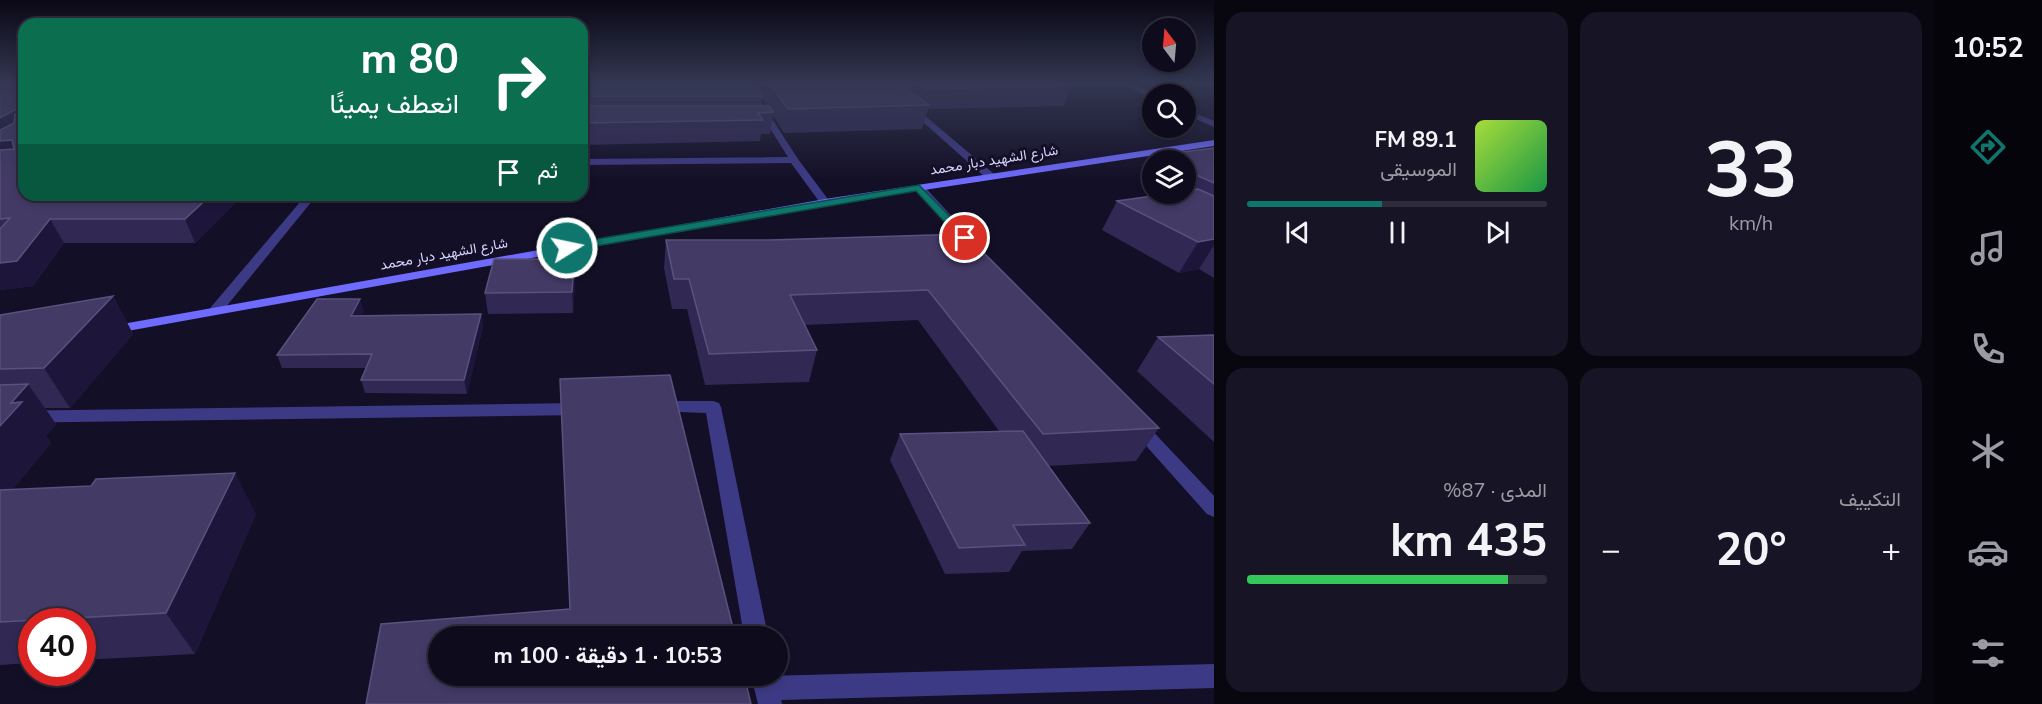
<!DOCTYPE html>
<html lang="ar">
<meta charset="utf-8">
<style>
body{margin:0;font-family:"Nunito Sans",Vazirmatn,sans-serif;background:#171425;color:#f1f3f6;direction:rtl;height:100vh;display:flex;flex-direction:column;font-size:22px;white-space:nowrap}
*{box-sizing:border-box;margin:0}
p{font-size:20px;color:#9b9ba3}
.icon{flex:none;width:33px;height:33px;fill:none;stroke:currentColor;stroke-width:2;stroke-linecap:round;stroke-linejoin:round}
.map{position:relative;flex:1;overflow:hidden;direction:ltr}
.sheet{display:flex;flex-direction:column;gap:12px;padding:12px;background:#08060f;width:720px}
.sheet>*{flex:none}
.hud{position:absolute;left:18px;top:18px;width:570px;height:183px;border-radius:18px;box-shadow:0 3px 9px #0003,0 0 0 2px #2e2b3b;direction:rtl;background:#0b6e4f;color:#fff;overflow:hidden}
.needle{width:39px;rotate:344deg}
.controls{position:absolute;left:1142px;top:18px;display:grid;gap:12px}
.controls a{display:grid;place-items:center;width:54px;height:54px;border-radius:50%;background:#0e0b1c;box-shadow:0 3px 9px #0003,0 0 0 2px #2e2b3b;font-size:30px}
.speed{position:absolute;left:18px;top:608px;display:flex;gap:12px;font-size:30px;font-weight:700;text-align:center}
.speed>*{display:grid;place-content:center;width:78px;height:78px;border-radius:50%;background:#0e0b1c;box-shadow:0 3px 9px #0003,0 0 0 2px #2e2b3b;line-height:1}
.speed .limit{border:9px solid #d22;background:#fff;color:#111}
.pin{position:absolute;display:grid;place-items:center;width:51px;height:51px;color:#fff;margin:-26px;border:3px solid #fff;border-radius:50%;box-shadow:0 2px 6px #0007}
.me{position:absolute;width:66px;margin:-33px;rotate:80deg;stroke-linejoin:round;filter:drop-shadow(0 0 4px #0008)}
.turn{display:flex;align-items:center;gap:21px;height:126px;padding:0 30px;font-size:27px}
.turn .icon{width:78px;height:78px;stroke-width:2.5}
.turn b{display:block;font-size:42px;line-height:51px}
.then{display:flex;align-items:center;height:57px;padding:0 30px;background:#0003;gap:12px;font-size:22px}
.big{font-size:45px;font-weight:700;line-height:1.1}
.sheet .widget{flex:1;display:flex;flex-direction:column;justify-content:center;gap:9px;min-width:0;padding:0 21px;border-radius:18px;background:#171425}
.sheet .dial{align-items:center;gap:0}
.dial b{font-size:78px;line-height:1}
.song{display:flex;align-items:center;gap:18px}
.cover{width:72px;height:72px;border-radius:9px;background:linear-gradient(135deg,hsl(80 70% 55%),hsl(140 70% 35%))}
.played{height:6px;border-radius:3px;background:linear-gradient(90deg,#0f766e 45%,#2e2b3b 45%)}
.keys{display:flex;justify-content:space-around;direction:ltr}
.heat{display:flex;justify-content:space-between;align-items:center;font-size:33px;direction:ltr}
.charge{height:9px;border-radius:4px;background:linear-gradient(90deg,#34c759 87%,#2e2b3b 0)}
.sheet .tiles{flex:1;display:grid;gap:12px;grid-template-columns:repeat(2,1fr)}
.trip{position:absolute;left:428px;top:626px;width:360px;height:60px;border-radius:30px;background:#0e0b1c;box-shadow:0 3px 9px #0003,0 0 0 2px #2e2b3b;font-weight:700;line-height:60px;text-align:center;direction:rtl}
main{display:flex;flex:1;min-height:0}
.dock{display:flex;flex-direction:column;width:108px;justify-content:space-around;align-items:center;background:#06040b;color:#9b9ba3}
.dock .icon{width:42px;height:42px}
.dock .selected{color:#0f766e}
.dock b{font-size:27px;color:#f1f3f6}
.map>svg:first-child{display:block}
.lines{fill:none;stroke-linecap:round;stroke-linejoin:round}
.street{fill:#3d3a85;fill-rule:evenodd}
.secondary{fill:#6f6bff;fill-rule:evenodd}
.wall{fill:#312854;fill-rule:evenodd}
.shaded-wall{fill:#1d163a}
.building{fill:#433a66;stroke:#5a527e;stroke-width:1.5}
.route{fill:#0f766e;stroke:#0a4d48;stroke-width:1.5}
.labels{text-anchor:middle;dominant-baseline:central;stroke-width:6;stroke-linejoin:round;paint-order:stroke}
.far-street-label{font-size:14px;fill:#d9d4ff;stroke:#130f26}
</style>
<main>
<nav class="dock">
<b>10:52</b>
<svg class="icon selected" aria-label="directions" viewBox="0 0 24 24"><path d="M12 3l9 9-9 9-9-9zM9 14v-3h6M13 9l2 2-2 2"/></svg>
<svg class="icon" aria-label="music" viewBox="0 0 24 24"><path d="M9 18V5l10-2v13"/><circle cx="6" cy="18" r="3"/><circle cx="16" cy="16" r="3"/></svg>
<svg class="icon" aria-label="phone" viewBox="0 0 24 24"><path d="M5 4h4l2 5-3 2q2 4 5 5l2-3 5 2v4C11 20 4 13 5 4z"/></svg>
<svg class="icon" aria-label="climate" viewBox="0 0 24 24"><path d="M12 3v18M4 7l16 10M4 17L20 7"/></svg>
<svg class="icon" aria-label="car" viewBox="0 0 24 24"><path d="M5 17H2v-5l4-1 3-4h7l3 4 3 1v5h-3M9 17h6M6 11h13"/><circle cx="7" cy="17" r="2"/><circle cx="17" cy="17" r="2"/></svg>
<svg class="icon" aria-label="filters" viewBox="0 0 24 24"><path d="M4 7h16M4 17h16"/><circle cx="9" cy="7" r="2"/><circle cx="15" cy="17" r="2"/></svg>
</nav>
<section class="sheet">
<div class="tiles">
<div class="widget dial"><b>33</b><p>km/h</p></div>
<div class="widget">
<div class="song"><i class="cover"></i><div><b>89.1 FM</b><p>الموسيقى</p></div></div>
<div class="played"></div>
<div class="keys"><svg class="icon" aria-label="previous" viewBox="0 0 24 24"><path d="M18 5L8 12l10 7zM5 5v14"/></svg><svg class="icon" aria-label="pause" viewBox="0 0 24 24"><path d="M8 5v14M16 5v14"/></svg><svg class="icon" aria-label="next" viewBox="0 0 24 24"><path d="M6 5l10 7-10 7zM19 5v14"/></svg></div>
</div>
<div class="widget"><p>التكييف</p>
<div class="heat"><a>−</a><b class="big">20°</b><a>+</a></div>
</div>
<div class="widget"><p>المدى · 87%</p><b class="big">435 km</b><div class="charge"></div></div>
</div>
</section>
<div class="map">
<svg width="1214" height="704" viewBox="0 0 1214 704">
<rect width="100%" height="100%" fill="#130f26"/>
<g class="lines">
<g class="street">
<polygon points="741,82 748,82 798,159 830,202 829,204 821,204 791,163 582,165 582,159 788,157"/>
<polygon points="878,82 885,82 994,174 994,178 986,178"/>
<polygon points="1119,82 1128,82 1156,94 1149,97"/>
<polygon points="1185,109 1214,121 1214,127 1185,114"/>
<polygon points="915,185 923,185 979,246 979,252 971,252 915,189"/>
<polygon points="306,195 317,195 221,313 211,313 209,310 211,307"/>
<polygon points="660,401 713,401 719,403 721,407 768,636 744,636 706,413 654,411 652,407 654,403"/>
<polygon points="582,403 588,405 590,409 588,413 582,415 0,423 0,411"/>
<polygon points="1138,420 1144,422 1214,496 1214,517 1207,514 1132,430 1129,426 1132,422"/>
<polygon points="1214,664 1214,688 781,700 782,704 758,704 754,688 757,679 766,676"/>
</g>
<polygon class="secondary" points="1214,140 1214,146 825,205 111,334 104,330 111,326 825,199"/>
</g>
<g class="wall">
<polygon points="0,82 24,195 243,195 195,243 64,243 33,286 0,290"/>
<path d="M582 82H1062L1071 86 1063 106 928 109 922 129 784 133 773 115 770 134H761L760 141 582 145ZM754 84H759L758 90ZM762 99 767 106H761Z"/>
<polygon points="1214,148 1214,278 1199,269 1179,273 1102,230 1117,201 1185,194 1185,160 1152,160 1152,181 1141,175 1151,156"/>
<polygon points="965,234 1159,428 1136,461 1048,466 1090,523 1072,549 1022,551 1009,572 945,574 890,460 900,434 999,431 918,320 805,325 817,350 809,382 705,385 687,309 672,309 664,268 666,240 769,240"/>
<polygon points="575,246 576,266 573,313 488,314 485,293 539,259"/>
<polygon points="113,296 133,334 70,408 45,408 56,424 46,436 51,443 13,489 256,514 195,654 82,660 82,621 32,621 32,663 0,665 0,315"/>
<polygon points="364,311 361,316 481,314 483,326 467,394 365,393 361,380 366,368 282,368 277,355"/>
<polygon points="1214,335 1214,442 1137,371 1158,337"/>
</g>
<g class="shaded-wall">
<polygon points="24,105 24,130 12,140 24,161 0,163 0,118"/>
<polygon points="211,195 243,195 195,243 185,219"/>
<polygon points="50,219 64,243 33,286 0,290 0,263"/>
<polygon points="1214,239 1214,245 1199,269 1179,273 1198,242"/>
<polygon points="575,246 576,266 573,313 572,292"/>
<polygon points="113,296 133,334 70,408 44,368"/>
<polygon points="360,299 364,311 354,329 351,316"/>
<polygon points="481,314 483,326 467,394 464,380"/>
<polygon points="28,384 56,424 46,436 51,443 0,505 0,426 11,403"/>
<polygon points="235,473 256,514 195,654 166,613"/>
</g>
<g class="building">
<polygon points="0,82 24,82 24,105 0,118"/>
<polygon points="582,82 753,82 763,96 582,96"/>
<polygon points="769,82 905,82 911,86 903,87 929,105 788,109"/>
<polygon points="916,82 1062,82 1071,86 925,89"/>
<polygon points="582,106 769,106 773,112 758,113 763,120 582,123"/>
<polygon points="24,113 24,195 211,195 185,219 50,219 17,261 0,263 0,229 10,218 0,219 0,150 14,149 12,140 0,141 0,130 14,123 15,114"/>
<polygon points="1214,148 1214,183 1185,170 1185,160 1162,160 1151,156"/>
<polygon points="1198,189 1214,196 1214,239 1198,242 1117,201 1167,194 1185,194 1185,191"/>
<polygon points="965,234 1159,428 1043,434 928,290 790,295 817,350 709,354 689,279 674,279 666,240 769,240"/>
<polygon points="541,246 575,246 572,292 485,293 494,259 539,259"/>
<polygon points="113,296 44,368 0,369 0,315"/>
<polygon points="317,299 360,299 351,316 481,314 464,380 361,380 372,354 277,355"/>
<polygon points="1214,335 1214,384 1158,337"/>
<polygon points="670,375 735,636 438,636 438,675 744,675 751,704 366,704 381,624 570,609 560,379"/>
<polygon points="28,384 11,403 22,402 0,426 0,385"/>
<polygon points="1023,431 1090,523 1013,525 1025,545 959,548 900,434"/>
<polygon points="235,473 166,613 0,622 0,490 91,486 96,479"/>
</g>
<linearGradient id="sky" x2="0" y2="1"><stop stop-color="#0a0815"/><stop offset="0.46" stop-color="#333752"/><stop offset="1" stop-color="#333752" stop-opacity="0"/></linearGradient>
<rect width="1214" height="180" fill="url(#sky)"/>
<polygon class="route" points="919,185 969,236 969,240 961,240 916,191 567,251 562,248 567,244"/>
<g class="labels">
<g class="far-street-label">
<text transform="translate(994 160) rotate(-9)">شارع الشهيد دبار محمد</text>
<text transform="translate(444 254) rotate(-10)">شارع الشهيد دبار محمد</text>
</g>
</g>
</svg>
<div class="controls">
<a><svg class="needle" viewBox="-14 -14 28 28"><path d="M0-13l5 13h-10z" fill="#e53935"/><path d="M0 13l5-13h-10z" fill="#9b9ba3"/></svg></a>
<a><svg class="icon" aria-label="search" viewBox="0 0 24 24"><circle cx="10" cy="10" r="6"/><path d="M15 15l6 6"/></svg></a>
<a><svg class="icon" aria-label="layers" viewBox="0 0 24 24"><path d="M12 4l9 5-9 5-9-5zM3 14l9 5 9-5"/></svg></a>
</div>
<div class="speed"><div class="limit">40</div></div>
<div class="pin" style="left:965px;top:238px;background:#d93025"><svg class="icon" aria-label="arrive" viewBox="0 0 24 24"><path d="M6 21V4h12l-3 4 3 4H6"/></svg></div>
<svg class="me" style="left:567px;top:248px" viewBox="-20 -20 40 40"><circle r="17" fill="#0f766e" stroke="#fff" stroke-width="3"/><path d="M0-11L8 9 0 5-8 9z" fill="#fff"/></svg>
<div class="trip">10:53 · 1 دقيقة · 100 m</div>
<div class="hud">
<div class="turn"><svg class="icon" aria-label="right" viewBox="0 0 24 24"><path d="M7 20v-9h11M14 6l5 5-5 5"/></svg><div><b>80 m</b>انعطف يمينًا</div></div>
<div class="then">ثم<svg class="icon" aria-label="arrive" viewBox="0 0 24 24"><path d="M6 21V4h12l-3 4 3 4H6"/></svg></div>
</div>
</div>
</main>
